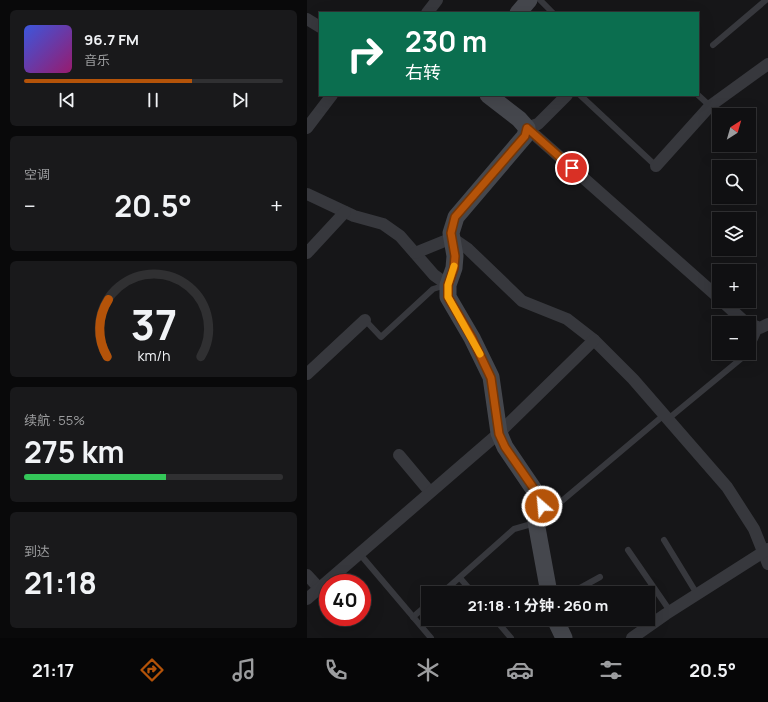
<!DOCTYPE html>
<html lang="zh">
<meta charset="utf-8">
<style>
body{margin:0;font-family:Manrope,"Noto Sans SC",sans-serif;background:#19191b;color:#f1f3f6;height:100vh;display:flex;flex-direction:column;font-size:15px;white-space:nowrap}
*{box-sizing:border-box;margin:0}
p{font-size:13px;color:#9c9d9f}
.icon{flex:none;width:22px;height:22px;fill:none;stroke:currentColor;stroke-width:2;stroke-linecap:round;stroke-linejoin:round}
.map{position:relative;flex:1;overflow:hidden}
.details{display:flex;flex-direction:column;gap:10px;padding:10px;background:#09090a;width:307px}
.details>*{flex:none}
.banner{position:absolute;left:12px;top:12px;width:380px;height:84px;border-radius:0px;box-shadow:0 4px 16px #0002,0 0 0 1px #303032;background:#0b6e4f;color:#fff;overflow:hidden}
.needle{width:26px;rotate:37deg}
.controls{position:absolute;left:405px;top:108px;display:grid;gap:8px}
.controls a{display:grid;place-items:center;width:44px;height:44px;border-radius:0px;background:#101012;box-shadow:0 4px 16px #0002,0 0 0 1px #303032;font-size:20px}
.speed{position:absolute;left:12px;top:574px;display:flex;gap:8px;font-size:20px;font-weight:700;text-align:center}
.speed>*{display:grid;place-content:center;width:52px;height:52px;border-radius:50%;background:#101012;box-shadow:0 4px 16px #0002,0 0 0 1px #303032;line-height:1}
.speed .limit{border:6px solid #d22;background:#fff;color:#111}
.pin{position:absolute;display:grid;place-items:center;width:34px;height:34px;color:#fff;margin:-17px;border:2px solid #fff;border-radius:50%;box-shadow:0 1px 4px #0007}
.me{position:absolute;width:44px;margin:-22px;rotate:333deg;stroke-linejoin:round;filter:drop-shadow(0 0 3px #0008)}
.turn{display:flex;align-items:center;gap:14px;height:84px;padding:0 20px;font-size:18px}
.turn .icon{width:52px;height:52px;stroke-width:2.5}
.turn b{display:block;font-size:28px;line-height:34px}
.big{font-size:30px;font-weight:700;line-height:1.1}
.details .widget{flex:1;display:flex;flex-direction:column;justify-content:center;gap:6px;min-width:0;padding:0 14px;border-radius:6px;background:#19191b}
.details .dial{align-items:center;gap:0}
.dial svg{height:104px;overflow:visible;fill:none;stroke:#303032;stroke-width:7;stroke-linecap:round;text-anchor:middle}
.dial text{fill:#f1f3f6;stroke:none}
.song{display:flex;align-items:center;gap:12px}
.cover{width:48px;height:48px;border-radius:6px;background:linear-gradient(135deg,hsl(230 70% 55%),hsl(320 70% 35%))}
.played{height:4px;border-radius:2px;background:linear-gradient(90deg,#b45309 65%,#303032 65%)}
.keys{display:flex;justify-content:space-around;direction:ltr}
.heat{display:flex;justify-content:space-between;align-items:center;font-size:22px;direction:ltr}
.charge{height:6px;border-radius:3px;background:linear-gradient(90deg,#34c759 55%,#303032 0)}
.trip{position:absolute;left:114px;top:586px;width:234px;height:40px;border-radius:0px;background:#101012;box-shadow:0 4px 16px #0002,0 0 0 1px #303032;font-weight:700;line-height:40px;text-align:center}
.tabs{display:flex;height:64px;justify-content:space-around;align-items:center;background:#060607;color:#9c9d9f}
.tabs .icon{width:28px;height:28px}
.tabs .active{color:#b45309}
.tabs b{font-size:18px;color:#f1f3f6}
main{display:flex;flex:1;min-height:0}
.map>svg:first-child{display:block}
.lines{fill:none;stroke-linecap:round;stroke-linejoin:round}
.lane{stroke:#37383d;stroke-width:6}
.street{stroke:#37383d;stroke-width:12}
.secondary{stroke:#45474d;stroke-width:17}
.route-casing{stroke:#753606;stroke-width:10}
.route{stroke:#b45309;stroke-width:7}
.slow{stroke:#f59e0b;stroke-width:7}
</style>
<main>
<section class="details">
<div class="widget">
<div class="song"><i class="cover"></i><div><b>96.7 FM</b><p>音乐</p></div></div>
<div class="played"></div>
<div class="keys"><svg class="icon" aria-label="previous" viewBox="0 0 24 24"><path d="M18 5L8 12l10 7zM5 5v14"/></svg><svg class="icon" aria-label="pause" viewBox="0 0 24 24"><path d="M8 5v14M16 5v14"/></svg><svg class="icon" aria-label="next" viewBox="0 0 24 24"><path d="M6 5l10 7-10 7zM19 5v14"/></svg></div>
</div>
<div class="widget"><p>空调</p>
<div class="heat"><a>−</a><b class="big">20.5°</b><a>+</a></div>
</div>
<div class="widget dial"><svg viewBox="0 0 100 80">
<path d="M14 69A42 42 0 1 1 86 69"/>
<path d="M14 69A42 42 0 0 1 15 25" stroke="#b45309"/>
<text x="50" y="56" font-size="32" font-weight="700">37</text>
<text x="50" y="72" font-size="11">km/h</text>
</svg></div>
<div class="widget"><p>续航 · 55%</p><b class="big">275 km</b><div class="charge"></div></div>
<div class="widget"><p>到达</p><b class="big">21:18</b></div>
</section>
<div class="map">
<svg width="461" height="638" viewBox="0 0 461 638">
<rect width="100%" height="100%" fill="#161618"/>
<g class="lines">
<g class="lane">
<polyline points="233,0 246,13"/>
<polyline points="406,45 459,0"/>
<polyline points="273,95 349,166"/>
<polyline points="391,95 403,106"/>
<polyline points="58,320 74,337 126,289 139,285"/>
<polyline points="442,352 453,328"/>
<polyline points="361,419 441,353"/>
<polyline points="237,516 357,415"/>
<polyline points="357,540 390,594"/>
<polyline points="321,550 363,611"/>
<polyline points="52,553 124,638"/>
<polyline points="153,578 166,593"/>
<polyline points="135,593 207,529 228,523"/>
<polyline points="264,593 293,577"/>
<polyline points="106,617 121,604"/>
<polyline points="188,619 204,638"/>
</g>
<g class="street">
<polyline points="120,13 130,0"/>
<polyline points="0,19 13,27"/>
<polyline points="260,95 231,124 220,128 412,298"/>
<polyline points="0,128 25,95"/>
<polyline points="349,166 403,106 461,64"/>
<polyline points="0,194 47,216 76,224 93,236 127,275 141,285"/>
<polyline points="0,253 38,212"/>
<polyline points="108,253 145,238 161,249 215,301 260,319 287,340 326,379 420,487 447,529 461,564"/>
<polyline points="415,301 439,323"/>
<polyline points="442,324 453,328 461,324"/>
<polyline points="0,374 58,320"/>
<polyline points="92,455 123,492"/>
<polyline points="0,575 12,588"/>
<polyline points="0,599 192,433 287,340"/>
<polyline points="325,638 359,614 461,549"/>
</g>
<g class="secondary">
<polyline points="211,13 222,0"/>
<polyline points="181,95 212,119 220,128 218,136 149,217 144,233 148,256 147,268 141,285 141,297 165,338 184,377 192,433 198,447 232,497 235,506 229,522 242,593"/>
<polyline points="248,619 257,638"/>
</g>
</g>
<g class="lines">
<defs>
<polyline id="route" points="235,506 232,496 198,447 192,434 184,378 165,338 141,297 141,285 147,268 148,256 144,233 148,217 218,136 220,128 265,168"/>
</defs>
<use href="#route" class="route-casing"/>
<use href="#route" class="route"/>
<polyline class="slow" points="147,266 141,285 141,297 173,354"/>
</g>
</svg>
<div class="controls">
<a><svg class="needle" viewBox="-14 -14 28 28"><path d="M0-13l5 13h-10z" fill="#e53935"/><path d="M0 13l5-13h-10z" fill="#9c9d9f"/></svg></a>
<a><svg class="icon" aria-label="search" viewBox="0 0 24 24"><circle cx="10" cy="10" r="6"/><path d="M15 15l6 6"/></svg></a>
<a><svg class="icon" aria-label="layers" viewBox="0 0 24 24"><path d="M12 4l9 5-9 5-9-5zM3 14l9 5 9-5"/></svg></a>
<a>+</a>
<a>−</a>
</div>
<div class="speed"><div class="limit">40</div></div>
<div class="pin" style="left:265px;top:168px;background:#d93025"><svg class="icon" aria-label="arrive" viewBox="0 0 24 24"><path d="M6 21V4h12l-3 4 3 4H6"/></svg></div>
<svg class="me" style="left:235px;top:506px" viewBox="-20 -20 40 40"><circle r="17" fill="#b45309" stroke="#fff" stroke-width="3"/><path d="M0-11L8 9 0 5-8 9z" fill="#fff"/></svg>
<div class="trip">21:18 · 1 分钟 · 260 m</div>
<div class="banner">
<div class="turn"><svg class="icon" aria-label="right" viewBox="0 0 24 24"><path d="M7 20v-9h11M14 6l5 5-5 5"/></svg><div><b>230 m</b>右转</div></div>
</div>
</div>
</main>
<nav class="tabs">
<b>21:17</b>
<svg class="icon active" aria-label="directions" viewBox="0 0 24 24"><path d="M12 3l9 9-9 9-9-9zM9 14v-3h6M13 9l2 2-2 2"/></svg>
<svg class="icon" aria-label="music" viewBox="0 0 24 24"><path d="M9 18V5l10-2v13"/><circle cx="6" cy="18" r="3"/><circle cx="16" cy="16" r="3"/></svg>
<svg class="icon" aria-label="phone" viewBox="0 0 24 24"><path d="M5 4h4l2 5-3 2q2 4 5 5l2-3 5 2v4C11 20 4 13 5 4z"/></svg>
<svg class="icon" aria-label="climate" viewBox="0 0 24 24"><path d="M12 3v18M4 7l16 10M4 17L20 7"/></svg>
<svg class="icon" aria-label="car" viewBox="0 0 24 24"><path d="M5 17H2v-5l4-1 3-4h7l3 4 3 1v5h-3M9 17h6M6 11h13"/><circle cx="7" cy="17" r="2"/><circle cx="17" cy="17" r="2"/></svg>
<svg class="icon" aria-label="filters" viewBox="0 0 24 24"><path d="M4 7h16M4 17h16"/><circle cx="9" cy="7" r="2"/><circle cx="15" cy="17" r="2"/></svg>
<b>20.5°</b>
</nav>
